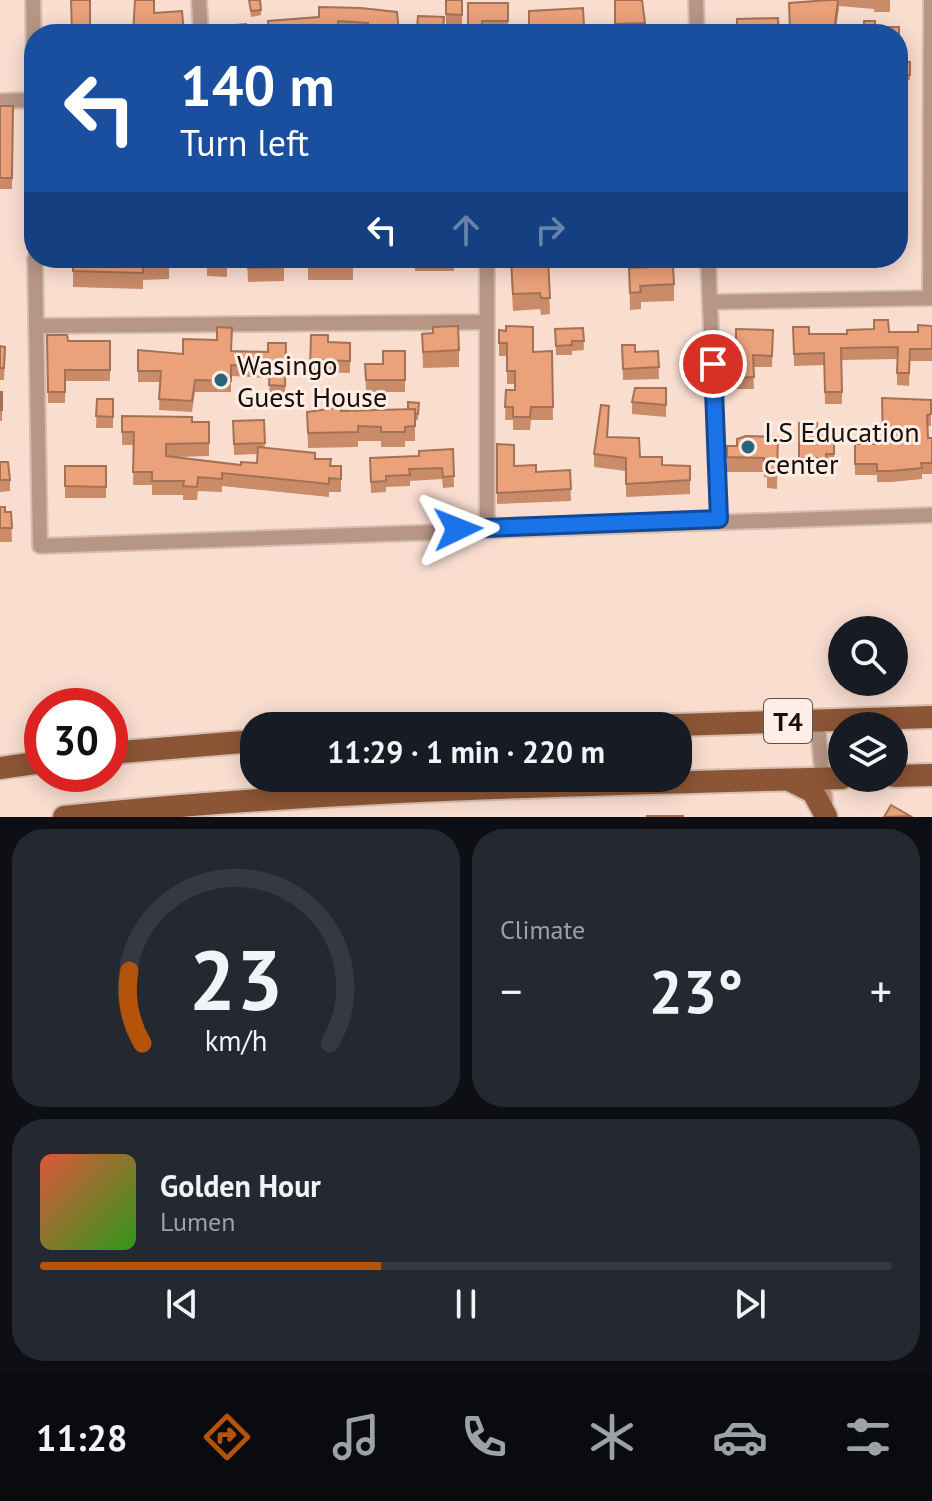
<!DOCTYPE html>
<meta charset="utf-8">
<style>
body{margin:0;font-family:"PT Sans",sans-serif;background:#242831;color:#f1f3f6;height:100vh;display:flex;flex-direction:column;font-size:30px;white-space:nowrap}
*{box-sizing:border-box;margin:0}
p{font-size:26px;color:#9ea1a6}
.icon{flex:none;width:44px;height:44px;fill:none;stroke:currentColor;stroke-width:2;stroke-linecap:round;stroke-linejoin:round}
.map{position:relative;height:817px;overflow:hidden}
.drawer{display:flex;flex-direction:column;gap:12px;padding:12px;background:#0d0f14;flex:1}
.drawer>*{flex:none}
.hud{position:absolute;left:24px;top:24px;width:884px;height:244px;border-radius:32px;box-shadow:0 4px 20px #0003;background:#1a4fa0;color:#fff;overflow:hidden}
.buttons{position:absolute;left:828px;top:616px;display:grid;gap:16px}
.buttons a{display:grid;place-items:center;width:80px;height:80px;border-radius:50%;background:#171b24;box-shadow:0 4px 20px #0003;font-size:40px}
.speed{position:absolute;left:24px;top:688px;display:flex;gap:16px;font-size:40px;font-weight:700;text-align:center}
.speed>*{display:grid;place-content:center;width:104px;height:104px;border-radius:50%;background:#171b24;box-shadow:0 4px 20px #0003;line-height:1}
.speed .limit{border:12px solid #d22;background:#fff;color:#111}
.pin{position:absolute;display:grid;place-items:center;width:68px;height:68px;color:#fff;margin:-34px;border:4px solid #fff;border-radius:50%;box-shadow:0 2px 8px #0007}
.me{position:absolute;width:88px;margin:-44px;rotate:88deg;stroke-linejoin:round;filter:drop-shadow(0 0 6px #0008)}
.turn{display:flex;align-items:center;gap:28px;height:168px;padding:0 24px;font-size:36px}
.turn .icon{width:104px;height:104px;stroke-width:2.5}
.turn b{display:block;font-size:56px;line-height:68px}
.lanes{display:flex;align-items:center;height:76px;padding:0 24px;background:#0003;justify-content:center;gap:40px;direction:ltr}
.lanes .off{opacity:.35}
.big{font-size:60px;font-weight:600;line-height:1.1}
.drawer .tile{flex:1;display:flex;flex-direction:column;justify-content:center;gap:12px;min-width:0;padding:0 28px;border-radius:32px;background:#242831}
.drawer .dial{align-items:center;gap:0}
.dial svg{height:208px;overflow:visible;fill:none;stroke:#363941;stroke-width:7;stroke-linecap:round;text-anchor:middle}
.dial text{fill:#f1f3f6;stroke:none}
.song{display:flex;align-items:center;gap:24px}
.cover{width:96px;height:96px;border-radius:12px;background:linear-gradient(135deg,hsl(10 70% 55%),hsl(110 70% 35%))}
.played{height:8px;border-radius:4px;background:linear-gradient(90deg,#b45309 40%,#363941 40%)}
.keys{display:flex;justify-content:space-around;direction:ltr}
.heat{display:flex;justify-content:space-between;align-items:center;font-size:44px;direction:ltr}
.drawer .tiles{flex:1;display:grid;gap:12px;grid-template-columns:1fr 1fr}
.tile:last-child{grid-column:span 2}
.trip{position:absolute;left:240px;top:712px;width:452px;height:80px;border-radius:32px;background:#171b24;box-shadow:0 4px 20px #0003;font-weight:600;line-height:80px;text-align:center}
.tab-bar{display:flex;height:128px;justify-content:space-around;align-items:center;background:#090b0e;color:#9ea1a6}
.tab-bar .icon{width:56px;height:56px}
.tab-bar .selected{color:#b45309}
.tab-bar b{font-size:36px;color:#f1f3f6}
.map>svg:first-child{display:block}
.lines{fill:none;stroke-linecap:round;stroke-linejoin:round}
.street-casing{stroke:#d5bdb0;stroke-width:18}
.primary-casing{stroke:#d5bdb0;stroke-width:26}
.street{stroke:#b79685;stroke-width:14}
.primary{stroke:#8c5535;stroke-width:22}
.wall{fill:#ca8b69}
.shaded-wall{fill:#a47155}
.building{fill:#eba27a;stroke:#a47155;stroke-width:2}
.route-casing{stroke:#114b97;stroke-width:20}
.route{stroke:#1a73e8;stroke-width:14}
.poi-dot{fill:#29637c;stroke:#feeee5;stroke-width:3}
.labels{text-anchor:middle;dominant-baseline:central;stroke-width:6;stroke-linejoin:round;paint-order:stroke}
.shield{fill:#feeee5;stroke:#5c514b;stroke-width:2}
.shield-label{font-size:26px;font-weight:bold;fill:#170e09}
.poi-label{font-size:28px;fill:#170e09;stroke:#feeee5;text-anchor:start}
</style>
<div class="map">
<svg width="932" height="817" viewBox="0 0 932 817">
<rect width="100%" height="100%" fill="#f9ded0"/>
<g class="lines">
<defs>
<g id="street">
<polyline points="33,0 34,63"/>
<polyline points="199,0 201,34"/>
<polyline points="696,0 697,34"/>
<polyline points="0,101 34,100"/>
<polyline points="34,108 34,158"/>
<polyline points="35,258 40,546 932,515"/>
<polyline points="708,258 719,519"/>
<polyline points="930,298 931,0"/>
<polyline points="710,302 932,298"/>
<polyline points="36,326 487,322"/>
<polyline points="487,528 487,258"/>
<polyline points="817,720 826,811"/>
</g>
<g id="primary">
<polyline points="643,726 932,717"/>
<polyline points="110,753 254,741"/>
<polyline points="0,768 42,762"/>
<polyline points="894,776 932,775"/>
<polyline points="789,780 813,792 826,816"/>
<path d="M64 817C323 789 582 785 842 778"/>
</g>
</defs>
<use href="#street" class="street-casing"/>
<use href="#primary" class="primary-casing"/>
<use href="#street" class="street"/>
<use href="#primary" class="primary"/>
</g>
<g class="wall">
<polygon points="249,0 261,10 261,15 251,17"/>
<rect x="446" y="0" width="16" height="26"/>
<polygon points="614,0 645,23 645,34 615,34"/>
<polygon points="829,0 890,0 890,12 874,12 874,9 839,6 835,34 790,34 789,3"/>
<rect x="468" y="3" width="40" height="31"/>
<polygon points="583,8 584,34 529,34 529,11"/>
<polygon points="397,12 399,34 268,34 268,21"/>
<polygon points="418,16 444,17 444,34 417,34"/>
<rect x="898" y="62" width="12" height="18"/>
<polygon points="0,106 13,106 12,189 0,189"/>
<polygon points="73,258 169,258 169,279 143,280 143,289 73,287"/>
<polygon points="186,258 227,258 227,277 207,276 207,265 186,265"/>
<polygon points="247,258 284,258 284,281 248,282"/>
<polygon points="308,258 454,258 454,271 415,271 415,264 353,262 353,280 308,280"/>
<polygon points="510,258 548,258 550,314 541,315 540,309 513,311"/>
<polygon points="621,258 675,258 675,260 621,266"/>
<polygon points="629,268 674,284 674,301 641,302 641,309 630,310"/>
<polygon points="932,326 932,361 910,361 909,386 897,385 897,359 842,360 842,404 825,404 824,365 794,366 793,327 809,334 847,334 918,332"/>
<polygon points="583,328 584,350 572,351 572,355 556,355 555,329"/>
<polygon points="736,329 773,330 772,367 753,367 754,389 736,389"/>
<polygon points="499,330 533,352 552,351 553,420 531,420 530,430 513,430 513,420 505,420 506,390 515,390 515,384 507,384 507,356 499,356"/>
<polygon points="422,334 459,350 459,367 423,368"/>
<polygon points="47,335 68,341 110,341 110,381 65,381 65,403 48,403"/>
<polygon points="311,335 328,342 350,343 350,373 321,372 321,381 310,380"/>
<polygon points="286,343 285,397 269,396 270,378 231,376 231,392 195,392 192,412 159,410 160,382 138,382 138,350 183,354 231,351 268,352"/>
<polygon points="622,345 635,352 658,351 659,379 623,380"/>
<polygon points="0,346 5,358 4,380 0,380"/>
<polygon points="405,351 405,392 366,392 365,364 383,364"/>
<polygon points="666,388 666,417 632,414 632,402"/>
<rect x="0" y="392" width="2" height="29"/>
<polygon points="97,399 113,399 113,428 96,428"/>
<polygon points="931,400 931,426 927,426 928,438 932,438 932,474 922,474 922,479 891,482 877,482 877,475 855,475 855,444 883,444"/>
<polygon points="419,403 418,420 415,420 415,441 405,441 405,447 381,447 381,441 358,441 358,447 308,448 307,412 408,410"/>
<polygon points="122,416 209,422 209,456 178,457 241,465 257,463 258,454 234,455 233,421 264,420 265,448 315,459 331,466 341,466 341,492 329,492 329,497 222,486 222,492 198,491 197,500 183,500 183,495 152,495 152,485 133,485 134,445 122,445"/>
<polygon points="609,419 607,437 640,457 662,465 690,466 690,494 626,497 626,471 594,467 594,454"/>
<polygon points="799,423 817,432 834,432 834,471 826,471 826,475 799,475"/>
<polygon points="778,437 777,489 767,488 767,477 764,477 764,472 727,472 727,446 737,446"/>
<polygon points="497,444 514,466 536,472 570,470 571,501 497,504"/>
<polygon points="453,449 454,487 443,488 442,479 410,481 410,486 386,487 386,492 371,493 370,458 419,456"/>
<polygon points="0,462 10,480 10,491 0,492"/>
<rect x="65" y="466" width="41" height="32"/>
<polygon points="0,507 5,512 11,512 12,542 0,542"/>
</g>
<polygon class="shaded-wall" points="838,0 839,6 835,34 834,34"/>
<g class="building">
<polygon points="71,0 90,0 90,34 72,34"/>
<polygon points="135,0 154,0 154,13 182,11 184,34 133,34"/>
<polygon points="249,0 260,0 261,10 251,11"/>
<polygon points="446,0 462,0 462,15 446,14"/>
<polygon points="615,0 642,0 645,23 615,24"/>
<polygon points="829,0 838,0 834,32 824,32 824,28 790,30 789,3"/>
<polygon points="468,3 508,3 508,21 482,21 482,34 468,34"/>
<polygon points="319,7 361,8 397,12 399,32 368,31 368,23 338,21 338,34 269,34 268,21 319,17"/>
<polygon points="583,8 584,26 566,27 566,34 529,32 529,11"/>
<polygon points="418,16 444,17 443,31 417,29"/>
<polygon points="778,18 779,34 737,34 737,19"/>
<polygon points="864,21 875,21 875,27 899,27 899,45 898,45 898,34 864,34"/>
<polygon points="246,24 246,34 222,34 222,26"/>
<rect x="898" y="62" width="12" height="13"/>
<polygon points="0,106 13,106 12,178 0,178"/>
<polygon points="73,258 169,258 169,263 143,264 143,273 73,271"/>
<polygon points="207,258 227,258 227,260 207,259"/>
<polygon points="247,258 284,258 284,267 248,268"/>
<rect x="308" y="258" width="45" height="6"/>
<polygon points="511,258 548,258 550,298 541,298 540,293 513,294"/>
<polygon points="673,266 674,284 640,286 641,292 630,293 629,268"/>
<polygon points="874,320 888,320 889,332 918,332 918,325 932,326 932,349 910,349 909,373 897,373 898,347 841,348 842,392 825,392 824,353 794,354 793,327 809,327 809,334 847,334 847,330 874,329"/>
<polygon points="458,326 459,350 423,352 422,334 433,333 433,327"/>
<polygon points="506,326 533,327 533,352 552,351 553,407 531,407 530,417 513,417 513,407 505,407 506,390 515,390 515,371 507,371 507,343 499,343 499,330 506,331"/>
<polygon points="217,327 232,328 231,351 268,352 268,343 286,343 285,386 269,385 270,367 231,365 231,381 195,380 192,401 159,399 161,371 138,371 138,350 183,354 183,339 217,340"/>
<polygon points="583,328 584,341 572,341 572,345 556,346 555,329"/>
<polygon points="736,329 773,330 772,356 753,355 754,377 736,378"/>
<polygon points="47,335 67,335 68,341 110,341 110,370 65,370 65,392 48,392"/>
<polygon points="311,335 328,335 328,342 350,343 350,361 321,360 321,369 310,369"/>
<polygon points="622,345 635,345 635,352 658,351 659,367 623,369"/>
<polygon points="0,346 5,347 4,368 0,368"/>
<polygon points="383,351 405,351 405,380 366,380 365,364 383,364"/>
<polygon points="635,388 666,388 666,405 632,402"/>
<rect x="0" y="392" width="2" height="18"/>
<polygon points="882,398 931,400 931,414 927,415 928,438 932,438 932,463 921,463 922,468 891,471 877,471 877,464 855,464 855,444 883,444"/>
<polygon points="97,399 113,399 113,417 96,416"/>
<polygon points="408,402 419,403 418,414 415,414 415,409 408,410"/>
<polygon points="601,405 609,406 607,437 639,438 640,457 662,457 662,465 690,466 690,480 626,484 626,458 594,454"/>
<polygon points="341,407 341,411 415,409 415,426 405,427 405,432 381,432 381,427 358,426 358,432 308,433 307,412"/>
<polygon points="122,416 192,417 192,422 209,422 209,443 166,444 166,456 241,465 241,462 257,463 258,447 315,453 315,459 331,459 330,466 341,466 341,479 329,478 329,484 222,473 222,479 198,477 197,487 183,486 184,481 152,481 152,472 133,472 134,432 122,432"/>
<polygon points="264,420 265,443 234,444 233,421"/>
<polygon points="799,423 817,423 817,432 834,432 834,454 826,454 826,458 799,458"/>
<polygon points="746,436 778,437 777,474 767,473 768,462 764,462 764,458 727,457 727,446 737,446 737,439"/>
<polygon points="497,444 514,445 514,466 536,465 536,472 570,470 571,489 497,493"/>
<polygon points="453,449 454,476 443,477 442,468 409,469 410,475 386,476 386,481 371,482 370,458 419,456 419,451"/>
<polygon points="0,462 8,462 10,480 0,480"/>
<polygon points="65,466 106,466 106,487 65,486"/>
<polygon points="0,507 5,507 5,512 11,512 12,528 0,528"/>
<polygon points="891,805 910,816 884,817"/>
<rect x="647" y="816" width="36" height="1"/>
</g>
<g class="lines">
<defs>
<polyline id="route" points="458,529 719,519 713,364"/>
</defs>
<use href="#route" class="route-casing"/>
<use href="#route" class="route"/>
</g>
<g class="poi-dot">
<circle cx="221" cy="380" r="8"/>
<circle cx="748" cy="447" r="8"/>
</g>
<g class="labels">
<rect class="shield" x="764" y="699" width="48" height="44" rx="6"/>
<g class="shield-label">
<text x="788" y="721">T4</text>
</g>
<g class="poi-label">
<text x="237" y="364">Wasingo<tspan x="237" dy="32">Guest House</tspan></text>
<text x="764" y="431">I.S Education<tspan x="764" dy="32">center</tspan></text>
</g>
</g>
</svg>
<div class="buttons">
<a><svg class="icon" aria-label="search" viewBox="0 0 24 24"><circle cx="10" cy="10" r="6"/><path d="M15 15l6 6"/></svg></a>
<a><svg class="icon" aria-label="layers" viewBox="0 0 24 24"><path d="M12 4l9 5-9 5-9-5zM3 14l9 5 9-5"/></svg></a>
</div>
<div class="speed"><div class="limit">30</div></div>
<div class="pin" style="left:713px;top:364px;background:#d93025"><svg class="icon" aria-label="arrive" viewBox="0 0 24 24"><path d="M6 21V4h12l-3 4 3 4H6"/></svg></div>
<svg class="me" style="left:458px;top:529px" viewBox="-20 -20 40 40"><path d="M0-17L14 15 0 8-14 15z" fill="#1a73e8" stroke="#fff" stroke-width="4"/></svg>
<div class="trip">11:29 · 1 min · 220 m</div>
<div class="hud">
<div class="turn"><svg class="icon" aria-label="left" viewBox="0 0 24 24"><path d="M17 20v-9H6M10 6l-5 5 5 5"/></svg><div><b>140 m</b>Turn left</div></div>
<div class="lanes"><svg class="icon" aria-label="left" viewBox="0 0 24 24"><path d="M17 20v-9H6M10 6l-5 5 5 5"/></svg><svg class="icon off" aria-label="ahead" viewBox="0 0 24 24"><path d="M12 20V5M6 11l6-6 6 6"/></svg><svg class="icon off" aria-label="right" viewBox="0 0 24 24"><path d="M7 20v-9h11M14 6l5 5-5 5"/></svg></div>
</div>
</div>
<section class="drawer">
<div class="tiles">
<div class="tile dial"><svg viewBox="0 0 100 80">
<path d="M14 69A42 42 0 1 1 86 69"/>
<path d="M14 69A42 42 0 0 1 9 41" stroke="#b45309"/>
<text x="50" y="56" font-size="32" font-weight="700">23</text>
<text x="50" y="72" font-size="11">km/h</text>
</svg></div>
<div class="tile"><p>Climate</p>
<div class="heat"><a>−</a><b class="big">23°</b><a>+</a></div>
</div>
<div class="tile">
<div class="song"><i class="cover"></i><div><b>Golden Hour</b><p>Lumen</p></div></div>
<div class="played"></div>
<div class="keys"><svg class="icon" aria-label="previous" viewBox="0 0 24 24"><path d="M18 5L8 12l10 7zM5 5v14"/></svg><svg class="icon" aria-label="pause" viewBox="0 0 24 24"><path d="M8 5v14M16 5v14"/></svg><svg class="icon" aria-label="next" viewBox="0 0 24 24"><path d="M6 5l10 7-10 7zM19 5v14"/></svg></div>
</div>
</div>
</section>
<nav class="tab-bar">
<b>11:28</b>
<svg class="icon selected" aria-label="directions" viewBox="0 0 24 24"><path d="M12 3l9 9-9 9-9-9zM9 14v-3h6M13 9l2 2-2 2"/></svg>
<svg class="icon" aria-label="music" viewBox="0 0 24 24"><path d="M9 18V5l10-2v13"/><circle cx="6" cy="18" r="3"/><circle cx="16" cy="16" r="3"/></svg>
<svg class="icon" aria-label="phone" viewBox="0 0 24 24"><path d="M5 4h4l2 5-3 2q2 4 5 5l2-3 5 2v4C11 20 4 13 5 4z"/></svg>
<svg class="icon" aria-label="climate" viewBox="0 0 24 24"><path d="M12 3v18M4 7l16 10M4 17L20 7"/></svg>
<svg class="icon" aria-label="car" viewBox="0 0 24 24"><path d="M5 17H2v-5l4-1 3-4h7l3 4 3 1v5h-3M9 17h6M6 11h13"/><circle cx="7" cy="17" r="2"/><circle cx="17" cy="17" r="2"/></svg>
<svg class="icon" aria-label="filters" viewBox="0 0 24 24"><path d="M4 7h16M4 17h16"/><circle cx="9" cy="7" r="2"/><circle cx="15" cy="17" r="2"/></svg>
</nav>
